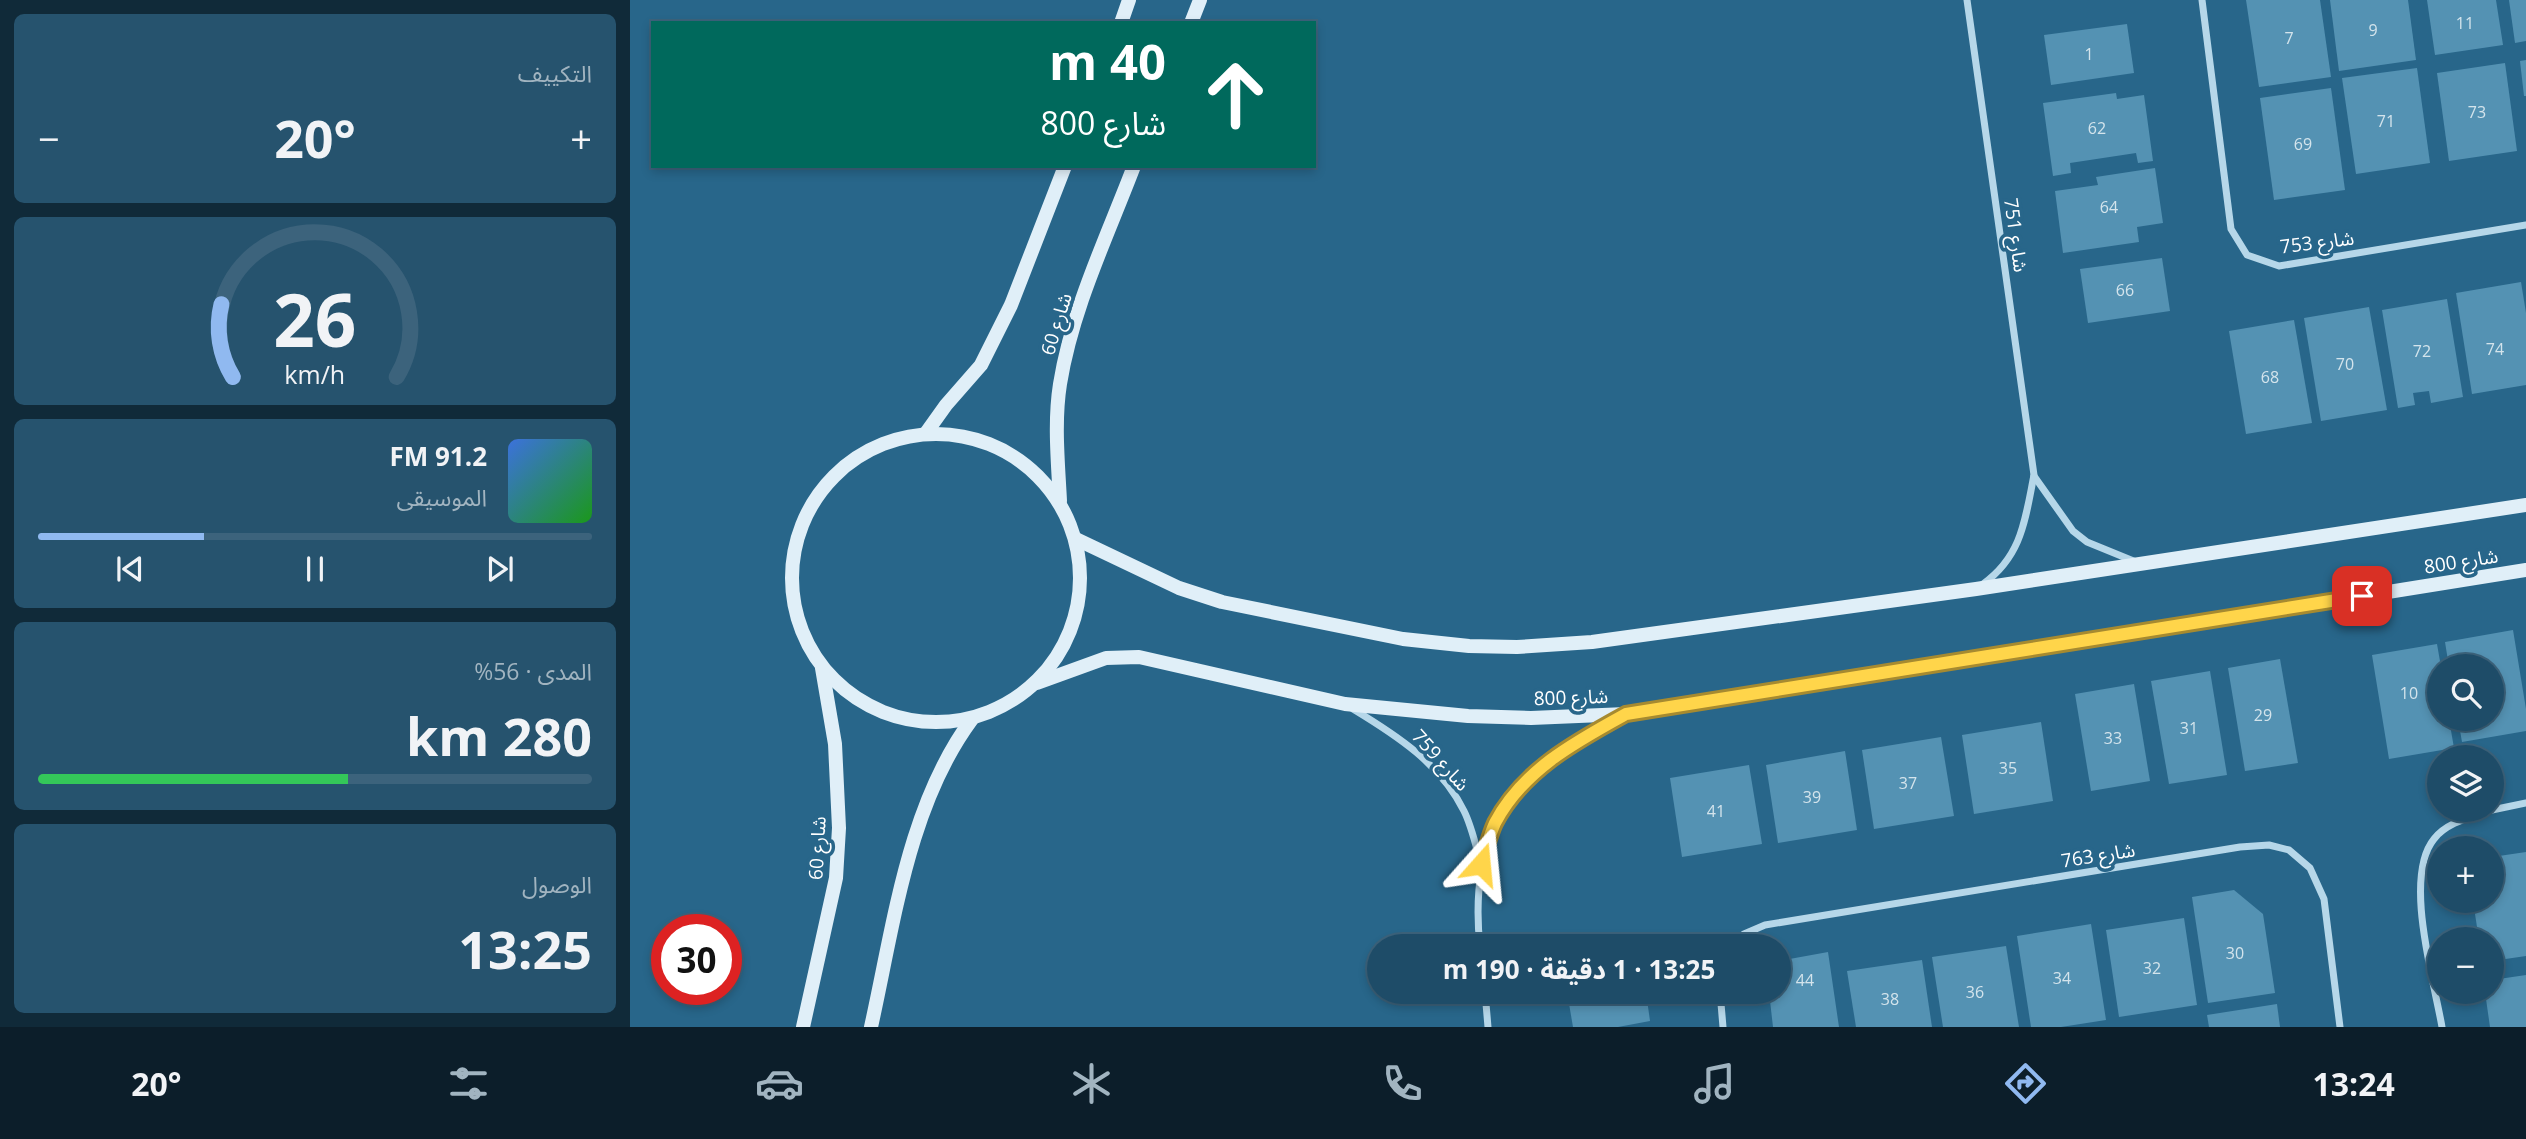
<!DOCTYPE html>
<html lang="ar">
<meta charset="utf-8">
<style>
body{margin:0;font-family:"Open Sans","Noto Sans Arabic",sans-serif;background:#26536e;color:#f1f3f6;direction:rtl;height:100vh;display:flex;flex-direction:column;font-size:26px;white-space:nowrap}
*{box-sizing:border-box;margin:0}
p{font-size:23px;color:#a1b4c0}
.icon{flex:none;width:38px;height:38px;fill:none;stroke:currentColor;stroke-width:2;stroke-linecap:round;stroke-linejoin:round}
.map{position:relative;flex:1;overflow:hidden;direction:ltr}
.sheet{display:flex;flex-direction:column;gap:14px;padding:14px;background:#102a39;width:630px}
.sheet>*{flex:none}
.hud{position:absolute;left:21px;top:21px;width:665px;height:147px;border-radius:0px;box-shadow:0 4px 10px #0003,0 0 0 2px #3c637c;direction:rtl;background:#00695c;color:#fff;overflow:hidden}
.tools{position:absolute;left:1797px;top:654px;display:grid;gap:14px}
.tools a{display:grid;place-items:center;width:77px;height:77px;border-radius:50%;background:#1e4c68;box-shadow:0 4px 10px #0003,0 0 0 2px #3c637c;font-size:35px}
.speed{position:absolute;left:21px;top:914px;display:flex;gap:14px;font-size:35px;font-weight:700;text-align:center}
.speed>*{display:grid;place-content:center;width:91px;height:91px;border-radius:50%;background:#1e4c68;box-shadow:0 4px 10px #0003,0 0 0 2px #3c637c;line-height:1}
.speed .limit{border:10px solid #d22;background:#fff;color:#111}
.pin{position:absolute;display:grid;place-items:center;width:60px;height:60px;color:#fff;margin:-30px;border-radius:14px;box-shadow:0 4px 10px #0006}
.me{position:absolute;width:77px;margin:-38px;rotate:18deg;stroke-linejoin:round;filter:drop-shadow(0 0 5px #0008)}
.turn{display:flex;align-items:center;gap:24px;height:147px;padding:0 35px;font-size:32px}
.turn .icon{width:91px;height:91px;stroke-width:2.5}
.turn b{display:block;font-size:49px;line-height:60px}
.big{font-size:52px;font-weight:700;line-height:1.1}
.sheet .widget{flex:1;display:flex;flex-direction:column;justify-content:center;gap:10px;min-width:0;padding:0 24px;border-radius:10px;background:#26536e}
.sheet .dial{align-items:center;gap:0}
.dial svg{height:182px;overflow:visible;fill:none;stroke:#3c637c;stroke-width:7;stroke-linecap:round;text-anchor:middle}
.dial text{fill:#f1f3f6;stroke:none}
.song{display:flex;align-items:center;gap:21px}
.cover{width:84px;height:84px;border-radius:10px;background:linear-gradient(135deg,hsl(220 70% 55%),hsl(120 70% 35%))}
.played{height:7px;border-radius:4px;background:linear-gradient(90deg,#90b9f0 30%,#3c637c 30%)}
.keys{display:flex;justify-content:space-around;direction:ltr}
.heat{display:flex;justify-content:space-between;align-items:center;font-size:38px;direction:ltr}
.charge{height:10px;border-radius:5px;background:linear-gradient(90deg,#34c759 56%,#3c637c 0)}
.trip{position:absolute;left:737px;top:934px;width:424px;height:70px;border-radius:35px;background:#1e4c68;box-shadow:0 4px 10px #0003,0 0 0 2px #3c637c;font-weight:700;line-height:70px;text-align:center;direction:rtl}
.tab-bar{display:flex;height:112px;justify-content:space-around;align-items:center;background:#0c1e2a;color:#a1b4c0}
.tab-bar .icon{width:49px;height:49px}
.tab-bar .selected{color:#90b9f0}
.tab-bar b{font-size:32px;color:#f1f3f6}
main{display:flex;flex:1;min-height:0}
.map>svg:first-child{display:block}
.building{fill:#5492b3}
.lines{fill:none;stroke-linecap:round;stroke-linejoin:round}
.street{stroke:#b6d7e9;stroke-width:7}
.secondary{stroke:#e0eff8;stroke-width:14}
.route-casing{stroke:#a68a30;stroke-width:18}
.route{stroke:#ffd54a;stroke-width:12}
.labels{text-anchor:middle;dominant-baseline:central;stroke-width:7;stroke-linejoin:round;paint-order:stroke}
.number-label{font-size:16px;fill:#d4e4ec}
.street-label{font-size:19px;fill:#fff;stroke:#28668a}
</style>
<main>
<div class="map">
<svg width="1896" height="1027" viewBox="0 0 1896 1027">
<rect width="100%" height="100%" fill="#28668a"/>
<g class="building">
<polygon points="1616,0 1690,0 1701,77 1629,87"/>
<polygon points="1700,0 1778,0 1786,60 1709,71"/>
<polygon points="1797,0 1866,0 1873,45 1805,55"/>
<polygon points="1879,0 1896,0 1896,41 1885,43"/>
<polygon points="1497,24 1504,73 1421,85 1414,35"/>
<polygon points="1896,60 1896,96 1894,96 1890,61"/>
<polygon points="1875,63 1887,151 1819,161 1807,73"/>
<polygon points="1787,68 1800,163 1726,174 1712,78"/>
<polygon points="1701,88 1715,190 1644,200 1630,98"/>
<polygon points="1486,93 1487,99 1514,95 1523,161 1508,163 1506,153 1440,163 1441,173 1423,176 1413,103"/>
<polygon points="1525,168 1533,223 1507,227 1509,242 1433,253 1425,191 1468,185 1466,177"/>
<polygon points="1532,258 1540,311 1458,323 1450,269"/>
<polygon points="1891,282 1896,313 1896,385 1842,394 1826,293"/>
<polygon points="1817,299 1833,397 1801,403 1799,391 1783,393 1785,405 1768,408 1752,310"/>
<polygon points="1739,307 1757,410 1691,421 1674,318"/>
<polygon points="1664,320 1682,423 1616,434 1599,331"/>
<polygon points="1883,630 1896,709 1896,731 1832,742 1828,719 1862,719 1862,667 1819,667 1815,642"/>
<polygon points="1807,644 1811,667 1810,719 1819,719 1824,748 1759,759 1742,655"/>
<polygon points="1650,659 1668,763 1615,771 1598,668"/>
<polygon points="1580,671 1597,775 1539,784 1521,681"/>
<polygon points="1504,684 1520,781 1461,791 1445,694"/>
<polygon points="1411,722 1423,801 1344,814 1332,735"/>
<polygon points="1311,737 1324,816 1244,829 1232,750"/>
<polygon points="1215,751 1227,830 1148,843 1136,765"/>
<polygon points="1119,765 1132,844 1052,857 1040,778"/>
<polygon points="1896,852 1896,956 1862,961 1862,940 1849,940 1843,901 1862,901 1862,857"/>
<polygon points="1604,890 1633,914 1645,993 1578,1003 1562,897"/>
<polygon points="1554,918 1567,1005 1489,1017 1476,930"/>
<polygon points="1461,924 1476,1020 1431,1027 1401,1027 1387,936"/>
<polygon points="1007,937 1008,947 960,947 960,945"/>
<polygon points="1376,946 1389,1027 1313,1027 1302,957"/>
<polygon points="1198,952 1209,1027 1143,1027 1139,992 1148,992 1148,968 1154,960"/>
<polygon points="1292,960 1302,1027 1226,1027 1217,971"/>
<polygon points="1896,975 1896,1027 1860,1027 1855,992 1862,992 1862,980"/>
<polygon points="937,992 1016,992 1020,1021 988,1027 943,1027"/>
<polygon points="1647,1004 1650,1027 1579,1027 1577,1015"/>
</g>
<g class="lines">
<g class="street">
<path d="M1337 0 1404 475C1395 520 1392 556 1353 584"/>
<polyline points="1572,0 1601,229 1617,255 1649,266 1896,225"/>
<polyline points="1404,476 1443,531 1457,542 1506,562"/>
<path d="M723 709C766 735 811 764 834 811 842 827 846 847 851 864"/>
<polyline points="1862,810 1896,803"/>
<path d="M850 947C841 863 861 798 934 749 951 737 972 728 991 717"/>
<polyline points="1099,947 1114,934 1135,925 1610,847 1639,845 1659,850 1680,868 1694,899 1710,1027"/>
<polyline points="855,992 858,1027"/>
<polyline points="1090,992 1093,1027"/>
<path d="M1812 1027C1804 980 1773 877 1804 839 1817 822 1842 817 1861 810"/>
</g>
<g class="secondary">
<polyline points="491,23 499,0"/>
<polyline points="561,23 570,0"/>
<polyline points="296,433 316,405 351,365 381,305 435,166"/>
<circle cx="306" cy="578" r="144"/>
<path d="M430 501C428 462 424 422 430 384 442 309 477 237 504 166"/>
<polyline points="446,539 549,588 592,602 773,639 839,646 887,647 962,642 1346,589 1896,505"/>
<polyline points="407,683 476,658 509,657 715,704 838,716 901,718 996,714 1896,570"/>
<polyline points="173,1027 206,878 209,828 205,744 192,668"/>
<path d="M241 1027C264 924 278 805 342 719"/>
</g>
</g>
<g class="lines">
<defs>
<path id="route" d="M851 864C856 851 859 836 865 823 893 770 945 742 996 714L1732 596"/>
</defs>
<use href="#route" class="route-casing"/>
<use href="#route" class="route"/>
</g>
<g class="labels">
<g class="number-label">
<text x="1835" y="23">11</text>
<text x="1743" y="30">9</text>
<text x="1659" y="38">7</text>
<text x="1459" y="54">1</text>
<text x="1847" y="112">73</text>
<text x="1756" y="121">71</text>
<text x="1467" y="128">62</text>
<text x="1673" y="144">69</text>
<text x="1479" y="207">64</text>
<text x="1495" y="290">66</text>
<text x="1865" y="349">74</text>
<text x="1792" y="351">72</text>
<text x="1715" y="364">70</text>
<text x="1640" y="377">68</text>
<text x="1779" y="693">10</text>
<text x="1633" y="715">29</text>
<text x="1559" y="728">31</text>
<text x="1483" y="738">33</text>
<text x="1378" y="768">35</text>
<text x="1278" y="783">37</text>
<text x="1182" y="797">39</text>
<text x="1086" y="811">41</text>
<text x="1605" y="953">30</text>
<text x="1522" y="968">32</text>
<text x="1432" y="978">34</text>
<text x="1175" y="980">44</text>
<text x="1345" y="992">36</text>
<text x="1260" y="999">38</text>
</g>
<g class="street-label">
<text transform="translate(1386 235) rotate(82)">شارع 751</text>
<text transform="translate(1687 242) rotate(-7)">شارع 753</text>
<text transform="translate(426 324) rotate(-73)">شارع 60</text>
<text transform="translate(1831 561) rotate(-9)">شارع 800</text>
<text transform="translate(941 697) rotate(-2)">شارع 800</text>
<text transform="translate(811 760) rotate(48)">شارع 759</text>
<text transform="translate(187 848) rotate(-87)">شارع 60</text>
<text transform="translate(1468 855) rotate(-9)">شارع 763</text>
</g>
</g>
</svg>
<div class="tools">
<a><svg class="icon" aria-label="search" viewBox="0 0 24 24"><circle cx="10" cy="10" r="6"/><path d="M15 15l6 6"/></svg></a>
<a><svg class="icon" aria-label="layers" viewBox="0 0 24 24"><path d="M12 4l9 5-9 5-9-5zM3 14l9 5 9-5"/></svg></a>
<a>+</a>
<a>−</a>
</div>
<div class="speed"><div class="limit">30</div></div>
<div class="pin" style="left:1732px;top:596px;background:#d93025"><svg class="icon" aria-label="arrive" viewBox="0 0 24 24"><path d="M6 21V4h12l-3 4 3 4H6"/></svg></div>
<svg class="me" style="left:851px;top:864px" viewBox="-20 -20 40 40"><path d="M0-17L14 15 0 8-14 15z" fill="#ffd54a" stroke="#fff" stroke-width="4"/></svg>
<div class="trip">13:25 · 1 دقيقة · 190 m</div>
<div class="hud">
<div class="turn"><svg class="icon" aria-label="ahead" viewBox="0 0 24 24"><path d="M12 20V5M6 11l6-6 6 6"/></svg><div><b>40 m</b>شارع 800</div></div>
</div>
</div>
<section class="sheet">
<div class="widget"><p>التكييف</p>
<div class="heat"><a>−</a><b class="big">20°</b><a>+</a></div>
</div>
<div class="widget dial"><svg viewBox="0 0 100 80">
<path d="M14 69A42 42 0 1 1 86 69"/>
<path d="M14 69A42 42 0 0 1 9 37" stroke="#90b9f0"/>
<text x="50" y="56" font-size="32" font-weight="700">26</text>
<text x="50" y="72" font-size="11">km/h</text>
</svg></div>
<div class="widget">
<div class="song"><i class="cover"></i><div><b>91.2 FM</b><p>الموسيقى</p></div></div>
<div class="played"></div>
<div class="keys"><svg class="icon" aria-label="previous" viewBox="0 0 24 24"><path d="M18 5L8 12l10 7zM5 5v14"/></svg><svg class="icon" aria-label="pause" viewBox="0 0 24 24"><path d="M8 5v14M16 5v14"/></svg><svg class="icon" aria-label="next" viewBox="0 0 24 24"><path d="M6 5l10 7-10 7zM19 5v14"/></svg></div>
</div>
<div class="widget"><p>المدى · 56%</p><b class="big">280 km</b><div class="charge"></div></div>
<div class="widget"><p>الوصول</p><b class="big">13:25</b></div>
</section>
</main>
<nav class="tab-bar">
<b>13:24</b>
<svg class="icon selected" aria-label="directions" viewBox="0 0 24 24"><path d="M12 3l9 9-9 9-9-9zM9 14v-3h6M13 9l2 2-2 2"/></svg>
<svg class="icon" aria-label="music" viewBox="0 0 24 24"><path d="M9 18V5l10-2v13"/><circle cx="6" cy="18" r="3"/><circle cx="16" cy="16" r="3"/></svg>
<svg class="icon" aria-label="phone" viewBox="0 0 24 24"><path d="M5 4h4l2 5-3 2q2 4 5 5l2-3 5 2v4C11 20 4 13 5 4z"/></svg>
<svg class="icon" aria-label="climate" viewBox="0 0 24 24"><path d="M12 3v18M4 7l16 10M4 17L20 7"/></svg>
<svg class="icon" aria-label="car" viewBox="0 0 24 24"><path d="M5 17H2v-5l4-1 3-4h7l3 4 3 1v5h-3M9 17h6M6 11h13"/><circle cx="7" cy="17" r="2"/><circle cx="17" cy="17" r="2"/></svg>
<svg class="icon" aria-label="filters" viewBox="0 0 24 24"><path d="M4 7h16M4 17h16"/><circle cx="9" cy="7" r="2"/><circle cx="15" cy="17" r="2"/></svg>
<b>20°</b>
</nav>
